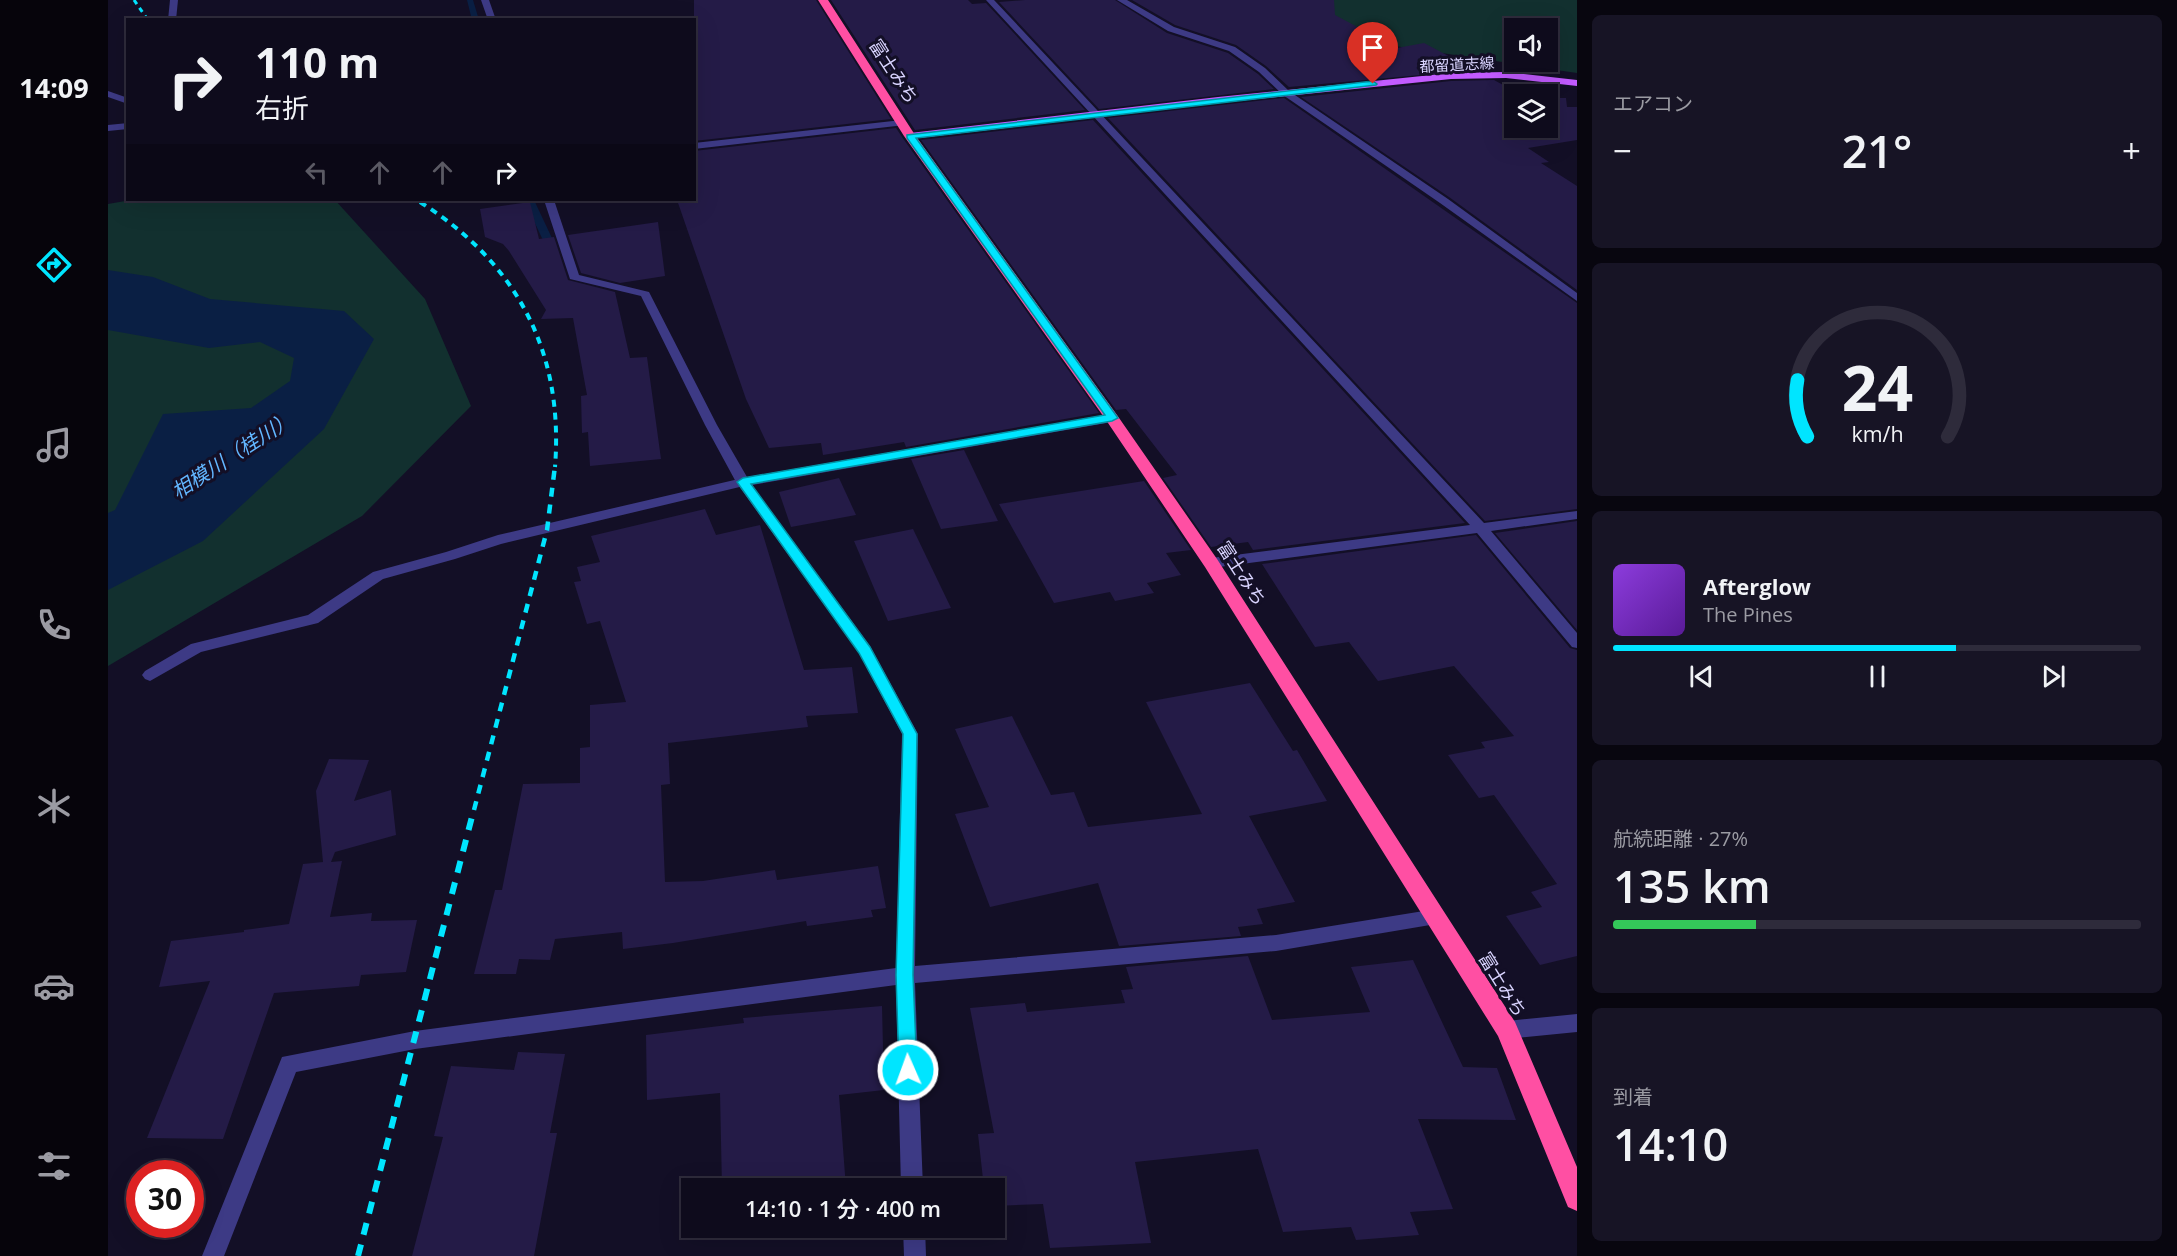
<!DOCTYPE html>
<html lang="ja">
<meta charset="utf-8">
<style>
body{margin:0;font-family:"Open Sans","Noto Sans JP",sans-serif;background:#171425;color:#f1f3f6;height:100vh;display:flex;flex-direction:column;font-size:22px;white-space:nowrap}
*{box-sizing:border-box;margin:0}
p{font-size:20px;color:#9b9ba3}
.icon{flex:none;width:33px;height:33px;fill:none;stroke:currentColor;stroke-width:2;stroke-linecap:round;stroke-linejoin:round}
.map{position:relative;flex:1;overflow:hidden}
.sheet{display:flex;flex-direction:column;gap:15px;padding:15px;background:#08060f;width:600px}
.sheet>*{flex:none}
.top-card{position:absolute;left:18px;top:18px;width:570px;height:183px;border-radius:0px;box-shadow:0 6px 24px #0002,0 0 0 2px #2e2b3b;background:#0e0b1c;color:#f1f3f6;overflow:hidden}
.fabs{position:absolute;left:1396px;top:18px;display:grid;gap:12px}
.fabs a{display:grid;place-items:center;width:54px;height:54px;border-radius:0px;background:#0e0b1c;box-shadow:0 6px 24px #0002,0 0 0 2px #2e2b3b;font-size:30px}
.speed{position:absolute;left:18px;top:1160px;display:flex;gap:12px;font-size:30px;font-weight:700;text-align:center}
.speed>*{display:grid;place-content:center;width:78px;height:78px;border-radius:50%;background:#0e0b1c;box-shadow:0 6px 24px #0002,0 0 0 2px #2e2b3b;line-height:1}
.speed .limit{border:9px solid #d22;background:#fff;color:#111}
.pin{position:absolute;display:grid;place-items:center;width:51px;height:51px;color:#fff;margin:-62px -26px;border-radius:50% 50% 50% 0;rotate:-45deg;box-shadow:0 0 6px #0007}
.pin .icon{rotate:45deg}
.me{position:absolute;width:66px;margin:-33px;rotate:358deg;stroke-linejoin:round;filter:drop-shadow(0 0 4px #0008)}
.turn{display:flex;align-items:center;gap:21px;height:126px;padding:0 30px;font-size:27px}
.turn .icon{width:78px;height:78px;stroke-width:2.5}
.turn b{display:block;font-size:42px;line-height:51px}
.lanes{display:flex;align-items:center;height:57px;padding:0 30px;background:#0003;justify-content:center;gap:30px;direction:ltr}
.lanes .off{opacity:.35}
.big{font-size:45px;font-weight:600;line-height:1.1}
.sheet .widget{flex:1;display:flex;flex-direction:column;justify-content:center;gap:9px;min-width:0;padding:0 21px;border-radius:9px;background:#171425}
.sheet .dial{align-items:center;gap:0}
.dial svg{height:156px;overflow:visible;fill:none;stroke:#2e2b3b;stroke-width:7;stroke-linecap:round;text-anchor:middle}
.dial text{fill:#f1f3f6;stroke:none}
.song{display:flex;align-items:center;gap:18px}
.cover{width:72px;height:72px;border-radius:9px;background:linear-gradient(135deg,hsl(270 70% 55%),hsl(270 70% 35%))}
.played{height:6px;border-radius:3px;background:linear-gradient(90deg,#00e5ff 65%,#2e2b3b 65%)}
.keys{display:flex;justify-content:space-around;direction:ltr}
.heat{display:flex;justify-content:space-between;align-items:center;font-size:33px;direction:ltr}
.charge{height:9px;border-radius:4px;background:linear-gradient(90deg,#34c759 27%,#2e2b3b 0)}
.trip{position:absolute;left:573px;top:1178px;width:324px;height:60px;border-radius:0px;background:#0e0b1c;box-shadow:0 6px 24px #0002,0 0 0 2px #2e2b3b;font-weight:600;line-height:60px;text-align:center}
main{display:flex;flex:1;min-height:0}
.tab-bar{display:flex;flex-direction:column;width:108px;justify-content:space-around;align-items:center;background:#06040b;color:#9b9ba3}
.tab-bar .icon{width:42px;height:42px}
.tab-bar .selected{color:#00e5ff}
.tab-bar b{font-size:27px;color:#f1f3f6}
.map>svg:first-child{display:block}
.green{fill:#12302f;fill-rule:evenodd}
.water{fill:#0a1f44}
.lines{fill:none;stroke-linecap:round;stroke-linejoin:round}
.stream{fill:#0a1f44;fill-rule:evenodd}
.building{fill:#241b47;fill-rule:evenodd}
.lane{fill:#3d3a85;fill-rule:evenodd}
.street{fill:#3d3a85;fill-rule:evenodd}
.primary{fill:#c25bff;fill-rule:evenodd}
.highway{fill:#ff4fa3;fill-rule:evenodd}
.rail-far3{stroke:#00e5ff;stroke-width:3;stroke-dasharray:5 4.5;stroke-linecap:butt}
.rail-far2{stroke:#00e5ff;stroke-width:4;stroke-dasharray:7 6;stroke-linecap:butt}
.rail-far1{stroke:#00e5ff;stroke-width:4.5;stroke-dasharray:9 8;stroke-linecap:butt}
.rail{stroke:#00e5ff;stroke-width:6;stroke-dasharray:12 10;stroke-linecap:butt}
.route{fill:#00e5ff;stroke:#0095a6;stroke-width:1.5}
.labels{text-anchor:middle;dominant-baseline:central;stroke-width:6;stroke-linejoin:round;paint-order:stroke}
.far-street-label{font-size:15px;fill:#d9d4ff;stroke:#130f26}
.street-label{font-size:18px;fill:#d9d4ff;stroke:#130f26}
.water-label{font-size:20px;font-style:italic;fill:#62b6ff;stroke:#130f26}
</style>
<main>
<nav class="tab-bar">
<b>14:09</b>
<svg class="icon selected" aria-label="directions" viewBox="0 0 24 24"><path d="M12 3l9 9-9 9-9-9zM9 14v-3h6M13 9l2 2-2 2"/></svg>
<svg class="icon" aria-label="music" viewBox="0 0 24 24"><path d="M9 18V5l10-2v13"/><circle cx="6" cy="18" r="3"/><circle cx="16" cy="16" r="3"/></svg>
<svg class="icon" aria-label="phone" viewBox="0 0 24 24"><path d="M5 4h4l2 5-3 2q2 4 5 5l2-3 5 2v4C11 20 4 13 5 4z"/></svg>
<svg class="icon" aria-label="climate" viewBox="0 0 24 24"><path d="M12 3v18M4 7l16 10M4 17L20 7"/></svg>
<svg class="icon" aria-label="car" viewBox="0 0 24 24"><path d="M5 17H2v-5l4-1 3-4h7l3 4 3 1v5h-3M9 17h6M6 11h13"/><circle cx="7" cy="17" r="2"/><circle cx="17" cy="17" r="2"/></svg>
<svg class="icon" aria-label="filters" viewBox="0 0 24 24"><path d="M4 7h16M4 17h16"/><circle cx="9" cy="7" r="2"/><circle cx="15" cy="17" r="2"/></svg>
</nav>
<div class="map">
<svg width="1469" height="1256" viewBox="0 0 1469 1256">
<rect width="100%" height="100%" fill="#130f26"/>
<g class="green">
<path d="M1152 0H1469V73L1246 40ZM1407 28H1440V62H1407Z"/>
<polygon points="23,200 227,200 317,299 363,406 254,516 0,666 0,204"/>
</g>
<polygon class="water" points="0,270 45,277 102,299 236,311 266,339 216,429 95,541 0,590 0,513 7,510 55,414 143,408 182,381 186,358 152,342 101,348 0,330"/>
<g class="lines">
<g class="stream">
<polygon points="359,0 365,0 371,20 364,20"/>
<polygon points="416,200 426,200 451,253 449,255 441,253"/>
</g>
</g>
<g class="building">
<polygon points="586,0 708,0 783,119 586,141"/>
<polygon points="723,0 860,0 864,4 878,3 977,110 807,130"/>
<polygon points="917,0 1007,0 1059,33 1120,53 1150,74 1166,89 991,109 891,2"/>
<polygon points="1024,0 1226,0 1227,15 1289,48 1316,43 1367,70 1181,87 1158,66 1128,45 1067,25"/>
<path d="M1386 80 1397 86 1449 91 1450 98H1458L1459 107H1469V140L1420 148 1441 162 1433 163 1469 186V290L1341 197 1193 97 1343 81ZM1407 94H1440V128H1407Z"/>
<polygon points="1176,98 1469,303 1469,509 1377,521 1000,118"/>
<polygon points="985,120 1357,523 1145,550 1140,542 1103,547 1055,478 1069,475 1018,409 1008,410 813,140"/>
<polygon points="788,128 794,137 991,413 798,447 796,442 715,455 713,443 661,448 638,399 569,200 586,200 586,151"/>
<polygon points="422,202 431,239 446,237 460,280 507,292 522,358 539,357 553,459 482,466 480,432 474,433 473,396 479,395 465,318 433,319 438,310 401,251 395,244 377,237 372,209"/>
<polygon points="550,222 557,276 512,283 473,273 460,235"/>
<polygon points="856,450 890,521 833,529 803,459"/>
<polygon points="731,478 748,515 683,527 671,492"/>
<polygon points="1036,481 1083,550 1058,553 1073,575 1039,583 1046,593 1007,601 1002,592 946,603 891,504"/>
<polygon points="597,509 608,535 652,525 696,670 744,667 750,713 698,716 700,727 560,743 562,784 553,785 557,882 595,881 667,870 669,880 770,866 778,908 763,910 765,917 699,926 698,921 565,943 515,949 514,932 447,939 442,960 411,959 408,974 366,974 387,890 394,890 415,784 472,783 472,748 482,747 482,705 518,702 492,621 479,624 466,582 473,581 469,567 492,562 483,536"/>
<polygon points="1469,521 1469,630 1387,533"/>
<polygon points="805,529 843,608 780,621 746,541"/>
<polygon points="1368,535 1462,648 1469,650 1469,956 1432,965 1398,916 1434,907 1423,892 1449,884 1386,795 1371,798 1340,755 1377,748 1373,742 1406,736 1346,666 1270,681 1241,642 1207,647 1154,564"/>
<polygon points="1142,683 1185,751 1189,750 1219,801 1141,816 1187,902 1149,909 1155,924 1130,927 1133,936 1011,946 990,883 882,907 847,814 881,807 847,729 904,716 943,795 966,792 980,827 1094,814 1038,702"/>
<polygon points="221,759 261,760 246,801 283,790 288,835 227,852 223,862 234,861 222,917 264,913 263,921 309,920 298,972 253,975 251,986 166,993 115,1139 39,1138 102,981 51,987 63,941 136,932 136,930 181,924 195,864 215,862 208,791"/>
<polygon points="1140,956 1164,1020 1262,1012 1243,967 1305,960 1355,1067 1389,1068 1408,1120 1310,1119 1345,1209 1302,1212 1311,1235 1248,1240 1243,1227 1175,1232 1150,1149 1027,1162 1043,1243 942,1248 935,1204 886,1206 886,1188 876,1188 870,1134 886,1133 862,1008 917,1003 919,1012 1017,1003 1013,990 1025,989 1018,967"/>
<polygon points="774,1006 776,1090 731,1095 738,1188 614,1188 612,1093 539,1100 538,1035 636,1023 635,1018"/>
<polygon points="410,1052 457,1054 442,1133 449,1133 426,1256 304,1256 335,1137 326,1136 343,1066 406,1070"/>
</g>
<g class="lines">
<g class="lane">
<polygon points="0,91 20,98 20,104 0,97"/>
<polygon points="635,478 642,482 640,485 393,544 347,559 275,579 210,623 93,652 42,681 37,679 34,675 37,671 83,644 200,615 265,572 338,552 390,535"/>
</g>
<g class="street">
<polygon points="62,0 70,0 68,20 60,20"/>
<polygon points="373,0 381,0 388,20 380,20"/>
<polygon points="878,0 886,0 1376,523 1469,511 1469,519 1383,531 1469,633 1469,648 1464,647 1369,533 1103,568 1098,566 1096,563 1103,558 1362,525"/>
<polygon points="1009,0 1019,0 1066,27 1127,47 1157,68 1181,91 1340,199 1469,293 1469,301 1332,203 1175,95 1151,72 1121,51 1060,31"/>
<polygon points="794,120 799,123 797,125 586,149 586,143"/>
<polygon points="20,123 20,129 0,131 0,125"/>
<polygon points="436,200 446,200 471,275 541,292 609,425 639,477 1004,414 1010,418 1004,422 644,485 762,646 810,734 807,966 1168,935 1328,909 1334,911 1337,917 1334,923 1168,951 807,983 815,1188 793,1188 788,985 307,1049 188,1072 116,1256 94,1256 174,1057 307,1031 788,968 794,734 751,653 628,482 597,425 533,296 462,279"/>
<polygon points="1469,1014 1469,1032 1399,1039 1392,1036 1389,1030 1392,1024 1399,1021"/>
<polygon points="795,1227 817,1227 818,1256 796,1256"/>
</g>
<polygon class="primary" points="1398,72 1469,80 1469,86 1398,78 1343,79 1110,103 802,139 797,136 802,133 1110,97 1343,73"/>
<polygon class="highway" points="710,0 720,0 807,135 1009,415 1109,559 1407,1022 1469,1167 1469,1211 1460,1207 1390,1036 1097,567 998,420 796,136"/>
<g class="rail-far3">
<polyline points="26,0 40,20"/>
<polyline points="309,200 314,203"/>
</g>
<path class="rail-far2" d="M312 202C409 263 456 352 447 467"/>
<polyline class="rail-far1" points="366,810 439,530 447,466"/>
<polyline class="rail" points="250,1256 366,809"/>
</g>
<polygon class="route" points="1265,81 1269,84 1268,85 808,138 1010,418 1004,421 643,484 762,647 809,734 805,975 809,1070 807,1076 800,1078 794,1076 791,1070 788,975 795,734 751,653 629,482 635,478 997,415 799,138 799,135"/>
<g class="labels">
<g class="far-street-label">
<text transform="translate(1349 64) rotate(-3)">都留道志線</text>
</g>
<g class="street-label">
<text transform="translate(786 71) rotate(57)">富士みち</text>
<text transform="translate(1134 573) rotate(57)">富士みち</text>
<text transform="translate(1395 984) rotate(58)">富士みち</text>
</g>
<g class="water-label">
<text transform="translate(124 455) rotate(-33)">相模川（桂川）</text>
</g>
</g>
</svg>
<div class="fabs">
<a><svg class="icon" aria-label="sound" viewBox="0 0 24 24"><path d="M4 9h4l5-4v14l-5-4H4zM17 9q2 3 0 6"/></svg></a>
<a><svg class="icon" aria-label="layers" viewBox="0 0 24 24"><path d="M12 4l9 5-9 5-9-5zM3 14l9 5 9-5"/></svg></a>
</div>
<div class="speed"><div class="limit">30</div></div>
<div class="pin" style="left:1265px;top:84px;background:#d93025"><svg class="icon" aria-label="arrive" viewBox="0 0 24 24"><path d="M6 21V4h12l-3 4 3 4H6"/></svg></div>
<svg class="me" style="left:800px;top:1070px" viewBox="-20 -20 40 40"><circle r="17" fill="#00e5ff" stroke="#fff" stroke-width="3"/><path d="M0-11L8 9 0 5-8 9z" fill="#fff"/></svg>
<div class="trip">14:10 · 1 分 · 400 m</div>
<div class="top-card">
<div class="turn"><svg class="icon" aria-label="right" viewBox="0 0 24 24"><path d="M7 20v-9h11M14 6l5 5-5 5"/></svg><div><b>110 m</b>右折</div></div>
<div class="lanes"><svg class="icon off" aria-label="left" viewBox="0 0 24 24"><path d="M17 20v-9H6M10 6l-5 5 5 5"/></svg><svg class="icon off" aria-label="ahead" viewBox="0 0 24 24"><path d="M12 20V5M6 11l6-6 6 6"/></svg><svg class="icon off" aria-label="ahead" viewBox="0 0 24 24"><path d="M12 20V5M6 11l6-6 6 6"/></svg><svg class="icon" aria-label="right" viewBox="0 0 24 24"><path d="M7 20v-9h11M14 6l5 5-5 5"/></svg></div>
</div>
</div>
<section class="sheet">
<div class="widget"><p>エアコン</p>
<div class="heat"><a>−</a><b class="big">21°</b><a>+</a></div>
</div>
<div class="widget dial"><svg viewBox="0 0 100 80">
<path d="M14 69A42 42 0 1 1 86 69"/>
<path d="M14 69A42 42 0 0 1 9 40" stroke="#00e5ff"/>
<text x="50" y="56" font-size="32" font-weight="700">24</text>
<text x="50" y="72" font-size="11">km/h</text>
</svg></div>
<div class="widget">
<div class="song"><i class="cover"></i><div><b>Afterglow</b><p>The Pines</p></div></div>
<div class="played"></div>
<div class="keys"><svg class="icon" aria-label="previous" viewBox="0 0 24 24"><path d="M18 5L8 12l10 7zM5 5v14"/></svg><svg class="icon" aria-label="pause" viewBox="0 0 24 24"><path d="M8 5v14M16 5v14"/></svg><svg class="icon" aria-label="next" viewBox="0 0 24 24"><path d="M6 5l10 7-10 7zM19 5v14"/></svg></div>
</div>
<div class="widget"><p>航続距離 · 27%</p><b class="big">135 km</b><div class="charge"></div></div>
<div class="widget"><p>到着</p><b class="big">14:10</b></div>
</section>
</main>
